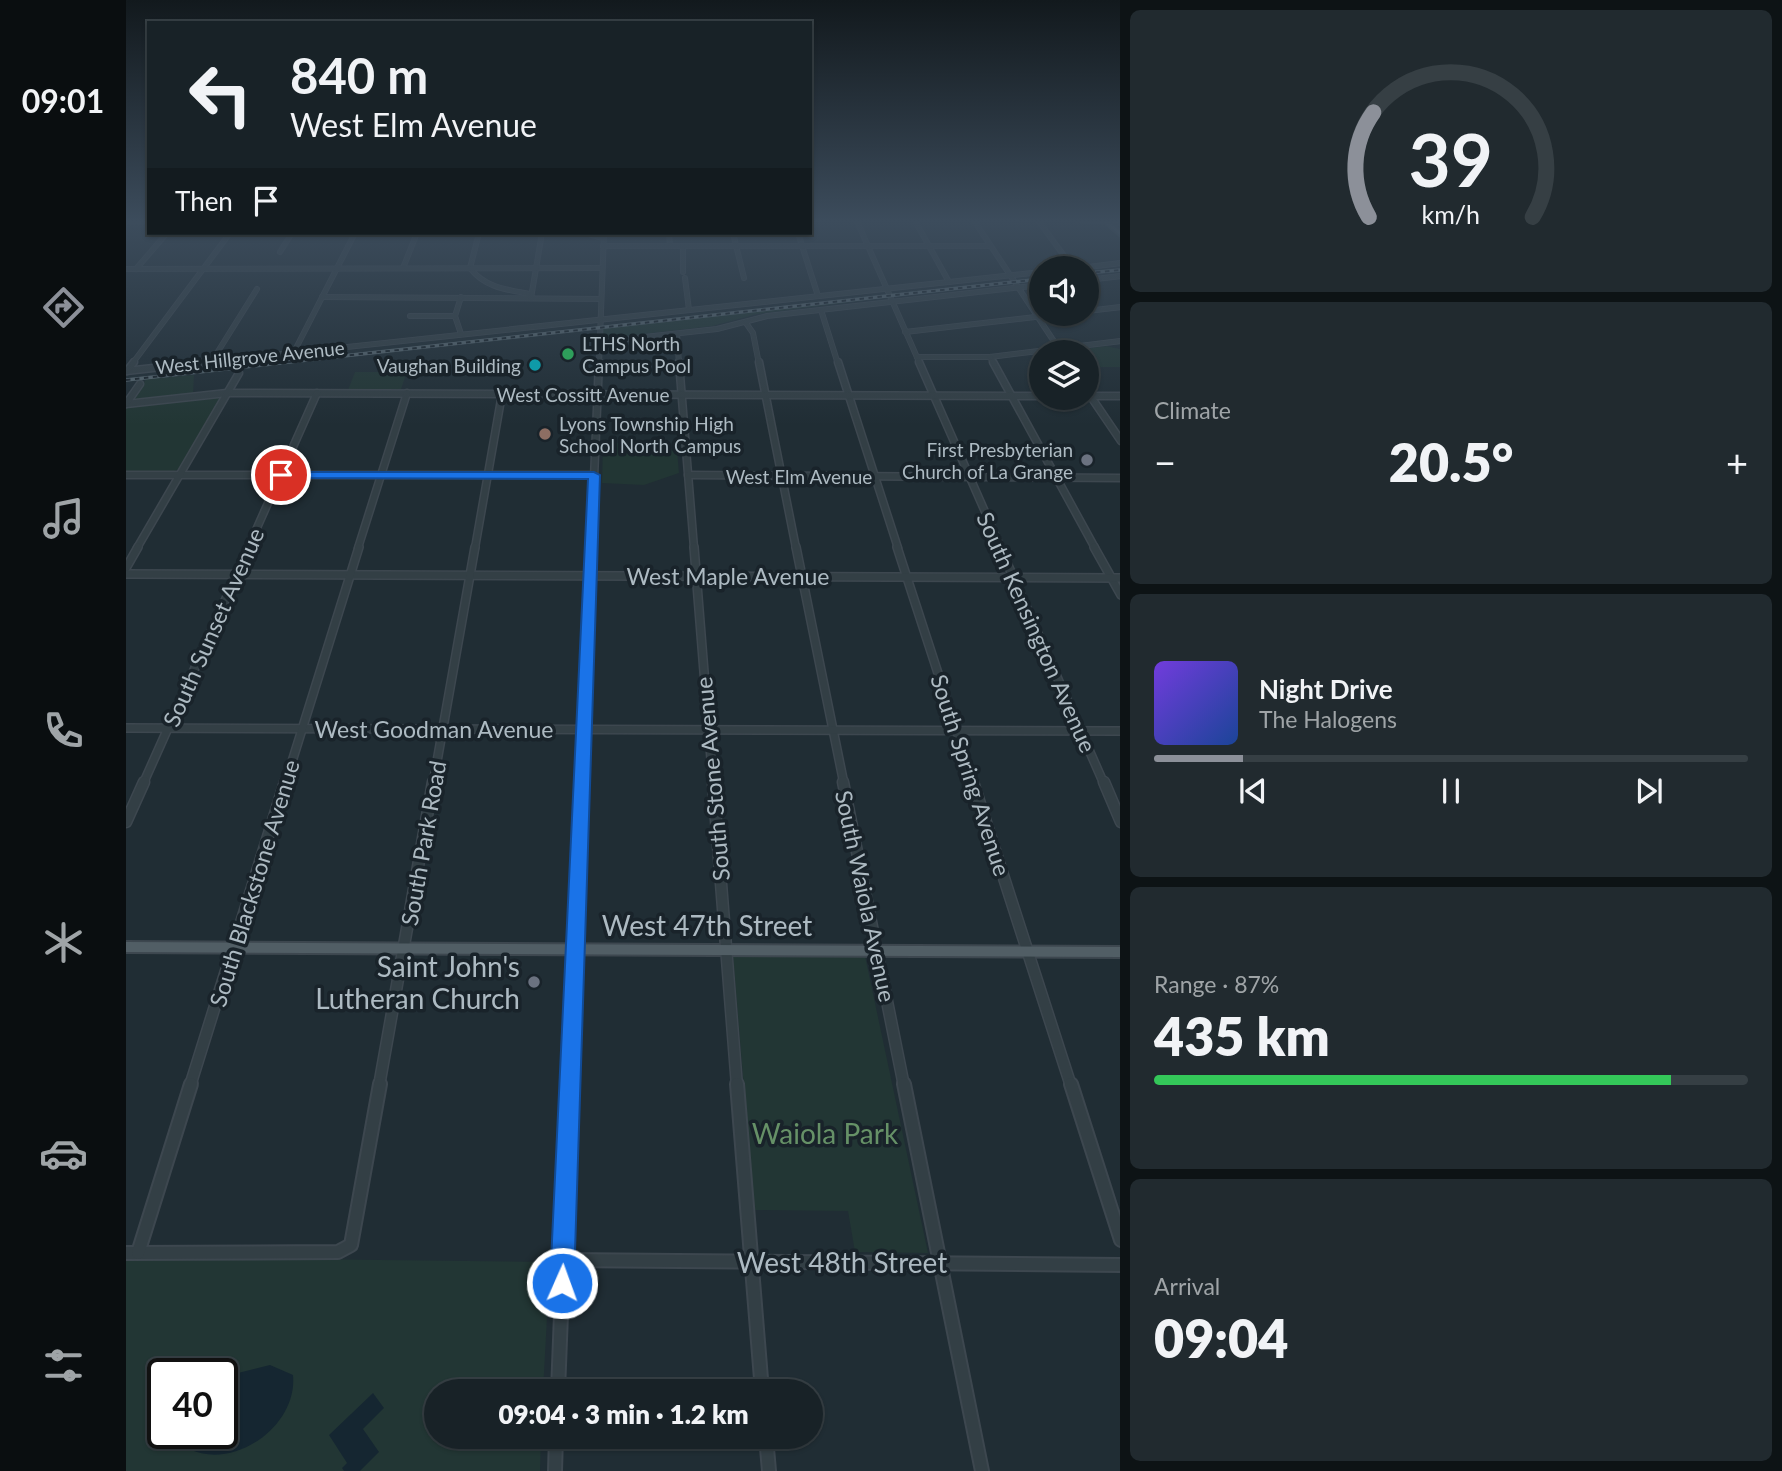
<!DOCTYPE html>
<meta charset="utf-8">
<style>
body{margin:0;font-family:Lato,sans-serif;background:#212a2f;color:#f1f3f6;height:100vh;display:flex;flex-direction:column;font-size:26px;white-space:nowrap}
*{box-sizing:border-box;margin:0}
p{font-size:23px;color:#9fa4a7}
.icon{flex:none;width:38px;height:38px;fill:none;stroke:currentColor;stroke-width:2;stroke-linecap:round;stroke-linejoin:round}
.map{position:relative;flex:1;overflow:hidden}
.panel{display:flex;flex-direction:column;gap:10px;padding:10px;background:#0d1315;width:662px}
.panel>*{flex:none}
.guide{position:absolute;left:21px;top:21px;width:665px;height:214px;border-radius:0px;box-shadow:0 2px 5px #0004,0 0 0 2px #363f44;background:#182227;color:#f1f3f6;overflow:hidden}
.controls{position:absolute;left:903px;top:256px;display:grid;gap:14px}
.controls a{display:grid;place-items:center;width:70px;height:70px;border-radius:50%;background:#182227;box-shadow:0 2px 5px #0004,0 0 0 2px #363f44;font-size:35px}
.speed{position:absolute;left:21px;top:1358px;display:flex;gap:14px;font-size:35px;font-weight:700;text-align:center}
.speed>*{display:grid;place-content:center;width:91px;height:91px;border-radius:50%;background:#182227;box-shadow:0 2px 5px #0004,0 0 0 2px #363f44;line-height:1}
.speed .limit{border:4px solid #111;border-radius:10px;background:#fff;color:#111}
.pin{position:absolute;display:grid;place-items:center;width:60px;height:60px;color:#fff;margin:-30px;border:4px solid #fff;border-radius:50%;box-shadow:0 2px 7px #0007}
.me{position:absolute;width:77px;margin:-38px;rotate:2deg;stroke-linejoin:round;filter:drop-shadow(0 0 5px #0008)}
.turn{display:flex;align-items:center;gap:24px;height:147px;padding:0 28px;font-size:32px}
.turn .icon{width:91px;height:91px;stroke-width:2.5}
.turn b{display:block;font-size:49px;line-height:60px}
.then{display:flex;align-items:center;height:66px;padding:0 28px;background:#0003;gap:14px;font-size:26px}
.big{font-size:52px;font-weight:800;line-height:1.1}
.panel .card{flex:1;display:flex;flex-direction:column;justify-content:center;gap:10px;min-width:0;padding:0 24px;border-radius:10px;background:#212a2f}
.panel .dial{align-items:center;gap:0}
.dial svg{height:182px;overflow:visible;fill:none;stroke:#363f44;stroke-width:7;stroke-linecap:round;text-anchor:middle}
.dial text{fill:#f1f3f6;stroke:none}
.song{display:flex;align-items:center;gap:21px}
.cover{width:84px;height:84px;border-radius:10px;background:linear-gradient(135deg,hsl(260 70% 55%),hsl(220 70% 35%))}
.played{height:7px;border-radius:4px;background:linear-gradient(90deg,#8c9099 15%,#363f44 15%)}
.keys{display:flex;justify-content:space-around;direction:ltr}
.heat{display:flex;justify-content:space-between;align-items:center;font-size:38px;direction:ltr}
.charge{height:10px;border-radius:5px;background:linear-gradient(90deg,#34c759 87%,#363f44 0)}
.trip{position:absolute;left:298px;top:1379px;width:399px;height:70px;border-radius:35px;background:#182227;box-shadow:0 2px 5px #0004,0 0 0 2px #363f44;font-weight:800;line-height:70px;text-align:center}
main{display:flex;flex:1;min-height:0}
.tab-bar{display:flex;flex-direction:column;width:126px;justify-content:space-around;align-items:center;background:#0a0e10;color:#9fa4a7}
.tab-bar .icon{width:49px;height:49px}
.tab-bar .current{color:#8c9099}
.tab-bar b{font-size:32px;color:#f1f3f6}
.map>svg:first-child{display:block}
.green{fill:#223634;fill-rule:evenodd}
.water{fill:#152631}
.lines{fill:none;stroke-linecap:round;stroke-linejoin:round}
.minor-far4-casing{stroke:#3d474f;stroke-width:6}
.minor-far3-casing{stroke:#3d474f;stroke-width:9}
.minor-far2-casing{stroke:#3d474f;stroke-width:10}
.minor-far1-casing{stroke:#3d474f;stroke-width:13}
.minor-casing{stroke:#3d474f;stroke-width:16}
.major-casing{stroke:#3d474f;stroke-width:4}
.minor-far4{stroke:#333f45;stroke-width:4.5}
.minor-far3{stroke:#333f45;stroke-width:6}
.minor-far2{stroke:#333f45;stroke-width:7}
.minor-far1{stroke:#333f45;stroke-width:10}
.minor{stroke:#333f45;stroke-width:12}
.major{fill:#515e65;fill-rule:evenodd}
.rail-casing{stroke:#55646c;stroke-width:3.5}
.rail{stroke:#19232a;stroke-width:2;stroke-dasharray:4.5;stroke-linecap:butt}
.route{fill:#1a73e8;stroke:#114b97;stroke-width:2}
.leisure-dot{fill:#2e9e5b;stroke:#19232a;stroke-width:2.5}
.culture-dot{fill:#0f9aa8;stroke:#19232a;stroke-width:2.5}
.education-dot{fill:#8d6e63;stroke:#19232a;stroke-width:2.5}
.worship-dot{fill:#6b7280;stroke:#19232a;stroke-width:2.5}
.labels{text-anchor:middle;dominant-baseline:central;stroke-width:7;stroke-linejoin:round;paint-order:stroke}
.far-poi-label{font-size:19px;fill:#adbac2;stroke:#19232a;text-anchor:start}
.far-street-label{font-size:19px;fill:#adbac2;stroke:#19232a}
.street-label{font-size:23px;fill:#adbac2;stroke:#19232a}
.near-street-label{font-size:28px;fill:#adbac2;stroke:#19232a}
.near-poi-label{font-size:28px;fill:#adbac2;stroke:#19232a;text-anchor:end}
.near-park-label{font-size:28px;fill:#669167;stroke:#19232a}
</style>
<main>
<nav class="tab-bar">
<b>09:01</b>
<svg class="icon current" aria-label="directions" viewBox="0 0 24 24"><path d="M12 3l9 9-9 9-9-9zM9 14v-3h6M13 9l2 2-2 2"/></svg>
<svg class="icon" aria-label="music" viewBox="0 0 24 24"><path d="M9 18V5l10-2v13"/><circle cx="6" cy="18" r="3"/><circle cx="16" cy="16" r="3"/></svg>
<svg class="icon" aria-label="phone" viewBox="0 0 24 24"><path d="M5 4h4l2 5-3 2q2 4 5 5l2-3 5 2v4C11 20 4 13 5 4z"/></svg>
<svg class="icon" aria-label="climate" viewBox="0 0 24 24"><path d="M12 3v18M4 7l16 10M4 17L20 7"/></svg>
<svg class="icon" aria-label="car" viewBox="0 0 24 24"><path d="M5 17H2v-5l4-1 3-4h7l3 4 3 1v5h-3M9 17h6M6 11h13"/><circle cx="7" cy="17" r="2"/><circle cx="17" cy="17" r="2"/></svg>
<svg class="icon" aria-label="filters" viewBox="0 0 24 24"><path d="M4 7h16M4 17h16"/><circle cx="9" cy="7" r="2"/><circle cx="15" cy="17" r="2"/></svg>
</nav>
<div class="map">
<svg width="995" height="1471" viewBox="0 0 995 1471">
<rect width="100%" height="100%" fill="#202d34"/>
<g class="green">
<polygon points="757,298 631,314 586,326 474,339 474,329"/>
<polygon points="980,346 994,349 994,367 963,367 961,352 942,351"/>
<polygon points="229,372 281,372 275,389 222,390"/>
<polygon points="68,375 67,394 7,401 20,379"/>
<polygon points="95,397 53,469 46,472 0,472 0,406"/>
<polygon points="477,443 513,443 514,451 551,450 553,473 518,485 476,483"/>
<polygon points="607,955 739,956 802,1253 729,1252 722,1211 628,1210"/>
<path d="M0 1257 424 1262 417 1391H310V1437H415L414 1471H0ZM37 1374H96V1433H37Z"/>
</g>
<g class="water">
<path d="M144 1365 167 1375C172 1425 109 1471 63 1449L62 1433H96V1377Z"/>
<polygon points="247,1393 258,1408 237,1429 253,1452 234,1471 218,1471 216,1468 221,1463 203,1435"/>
</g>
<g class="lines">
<defs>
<g id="minor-far4">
<polyline points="730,219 794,364"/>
<polyline points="788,219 823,282"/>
<polyline points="847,219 933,349"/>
<polyline points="911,219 947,268"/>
<polyline points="0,222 23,222"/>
<path d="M353 233 344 268C359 288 382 290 405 294"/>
<polyline points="459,233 477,238"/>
<polyline points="543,233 544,246"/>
<polyline points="607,233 618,278"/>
<polyline points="672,233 692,296"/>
<polyline points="477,246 864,246"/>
<polyline points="557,246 557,272"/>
<polyline points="154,252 166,233"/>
<polyline points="277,268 291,233"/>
<polyline points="954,268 995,263"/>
<polyline points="0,269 476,268"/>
<polyline points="10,269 41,233"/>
<polyline points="559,278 563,310"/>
<polyline points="961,280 995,276"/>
<polyline points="196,297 475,299"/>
<polyline points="335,297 329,316 335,334"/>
<polyline points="405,298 416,233"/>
<polyline points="695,310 712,364"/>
<polyline points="961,311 995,307"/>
<polyline points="284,316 329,316"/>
<polyline points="620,323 627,333 633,364"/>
<polyline points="779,332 944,313"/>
<polyline points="551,334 553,364"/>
<polyline points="473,342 591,329 641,316 915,285"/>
<polyline points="168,352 229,233"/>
<polyline points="791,357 864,357 995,341"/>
<polyline points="864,357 868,364"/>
<polyline points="86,361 131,289"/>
<polyline points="6,364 104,233"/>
<polyline points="64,364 915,272"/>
<polyline points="473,364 478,233"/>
</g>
<g id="minor-far3">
<polyline points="553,362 568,548"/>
<polyline points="633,362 670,548"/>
<polyline points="712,362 772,548"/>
<polyline points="793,362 875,548"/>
<polyline points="867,362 969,548"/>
<polyline points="0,371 81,362"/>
<polyline points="1,371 8,362"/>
<polyline points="961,391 995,441"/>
<polyline points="962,396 995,396"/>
<polyline points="0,404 101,393 915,396"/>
<polyline points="0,404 14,384"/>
<polyline points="0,475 468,475"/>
<polyline points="562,475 995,478"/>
<polyline points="11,548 113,373"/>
<polyline points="122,548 191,393"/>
<polyline points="232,548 281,393"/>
<polyline points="349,548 376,394"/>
<polyline points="465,548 473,362"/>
</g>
<g id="minor-far2">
<polyline points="568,547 587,784"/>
<polyline points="670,547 718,784"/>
<polyline points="771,547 848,784"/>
<polyline points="874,547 978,784"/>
<polyline points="968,547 995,595"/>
<polyline points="0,568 12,547"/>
<polyline points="0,574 995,578"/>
<polyline points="0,728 995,731"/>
<polyline points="17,784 123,547"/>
<polyline points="159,784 233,547"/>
<polyline points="307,784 349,547"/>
<polyline points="456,784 466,547"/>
</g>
<g id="minor-far1">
<polyline points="587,782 611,1086"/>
<polyline points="717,782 778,1086"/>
<polyline points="847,782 945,1086"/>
<polyline points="978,782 995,822"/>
<polyline points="0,822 18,782"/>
<polyline points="64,1086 159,782"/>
<polyline points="253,1086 307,782"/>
<polyline points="444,1086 456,782"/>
</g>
<g id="minor">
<polyline points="611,1084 636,1391"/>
<polyline points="778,1084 856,1471"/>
<polyline points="945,1084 995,1240"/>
<polyline points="0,1253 212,1252 225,1245 254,1084"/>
<polyline points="12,1253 65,1084"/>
<polyline points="437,1260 995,1265"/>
<polyline points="432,1391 444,1084"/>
<polyline points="640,1437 643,1471"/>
<polyline points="429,1471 430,1437"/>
</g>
<g id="major">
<polygon points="933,219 995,220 995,224 985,223 995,232 995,236 979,223"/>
<polygon points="0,942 995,947 995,957 0,952"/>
</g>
</defs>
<use href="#minor-far4" class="minor-far4-casing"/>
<use href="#minor-far3" class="minor-far3-casing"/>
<use href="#minor-far2" class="minor-far2-casing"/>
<use href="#minor-far1" class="minor-far1-casing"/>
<use href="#minor" class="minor-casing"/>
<use href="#major" class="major-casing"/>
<use href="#minor-far4" class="minor-far4"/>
<use href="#minor-far3" class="minor-far3"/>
<use href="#minor-far2" class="minor-far2"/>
<use href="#minor-far1" class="minor-far1"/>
<use href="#minor" class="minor"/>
<use href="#major" class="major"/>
<defs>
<g id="rail">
<polyline points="961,273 995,270"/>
<polyline points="0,380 915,279"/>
</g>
</defs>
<use href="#rail" class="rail-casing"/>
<use href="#rail" class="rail"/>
</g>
<linearGradient id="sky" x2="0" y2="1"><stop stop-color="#12191d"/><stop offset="0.52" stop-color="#3c4c5c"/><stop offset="1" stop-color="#3c4c5c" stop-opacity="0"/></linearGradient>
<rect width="995" height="425" fill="url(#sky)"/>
<polygon class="route" points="151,472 468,472 474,475 448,1283 445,1292 436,1295 427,1292 424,1283 462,479 155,478 151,477"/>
<circle class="leisure-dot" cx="442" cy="354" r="7"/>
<circle class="culture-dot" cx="409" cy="365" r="7"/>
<circle class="education-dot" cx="419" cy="434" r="7"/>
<g class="worship-dot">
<circle cx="961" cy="460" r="7"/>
<circle cx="408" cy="982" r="7"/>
</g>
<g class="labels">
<g class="far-poi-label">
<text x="456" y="343">LTHS North<tspan x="456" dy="22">Campus Pool</tspan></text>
<text x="395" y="365" text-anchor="end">Vaughan Building</text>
<text x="433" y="423">Lyons Township High<tspan x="433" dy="22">School North Campus</tspan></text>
<text x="947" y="449" text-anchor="end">First Presbyterian<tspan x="947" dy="22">Church of La Grange</tspan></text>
</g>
<g class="far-street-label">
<text transform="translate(124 357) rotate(-6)">West Hillgrove Avenue</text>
<text x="457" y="394">West Cossitt Avenue</text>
<text x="673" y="476">West Elm Avenue</text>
</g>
<g class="street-label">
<text x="602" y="576">West Maple Avenue</text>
<text transform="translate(87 627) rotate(-66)">South Sunset Avenue</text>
<text transform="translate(911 632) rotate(66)">South Kensington Avenue</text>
<text x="308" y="729">West Goodman Avenue</text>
<text transform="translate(845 775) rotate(72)">South Spring Avenue</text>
<text transform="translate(586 779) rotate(-95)">South Stone Avenue</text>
<text transform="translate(297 843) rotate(-80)">South Park Road</text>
<text transform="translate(128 883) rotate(-73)">South Blackstone Avenue</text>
<text transform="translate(740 896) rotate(78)">South Waiola Avenue</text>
</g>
<g class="near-street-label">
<text x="581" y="925">West 47th Street</text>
<text x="716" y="1262">West 48th Street</text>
</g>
<g class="near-poi-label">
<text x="394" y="966">Saint John's<tspan x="394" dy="32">Lutheran Church</tspan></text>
</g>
<g class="near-park-label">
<text x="699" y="1133">Waiola Park</text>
</g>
</g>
</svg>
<div class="controls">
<a><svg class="icon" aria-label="sound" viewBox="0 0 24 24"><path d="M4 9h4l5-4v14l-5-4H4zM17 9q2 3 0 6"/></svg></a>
<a><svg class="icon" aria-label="layers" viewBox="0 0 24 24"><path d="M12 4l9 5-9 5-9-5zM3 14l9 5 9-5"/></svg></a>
</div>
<div class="speed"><div class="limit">40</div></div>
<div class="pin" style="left:155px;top:475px;background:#d93025"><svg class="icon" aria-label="arrive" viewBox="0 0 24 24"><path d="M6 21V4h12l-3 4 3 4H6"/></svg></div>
<svg class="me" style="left:436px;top:1283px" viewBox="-20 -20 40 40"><circle r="17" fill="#1a73e8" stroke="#fff" stroke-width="3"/><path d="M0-11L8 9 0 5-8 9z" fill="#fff"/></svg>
<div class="trip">09:04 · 3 min · 1.2 km</div>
<div class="guide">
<div class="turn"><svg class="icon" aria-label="left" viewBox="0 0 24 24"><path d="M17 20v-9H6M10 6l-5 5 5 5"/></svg><div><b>840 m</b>West Elm Avenue</div></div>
<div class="then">Then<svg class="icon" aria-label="arrive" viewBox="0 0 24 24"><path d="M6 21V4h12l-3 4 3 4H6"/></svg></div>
</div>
</div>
<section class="panel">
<div class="card dial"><svg viewBox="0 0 100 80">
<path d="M14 69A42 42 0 1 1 86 69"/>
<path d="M14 69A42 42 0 0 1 16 23" stroke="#8c9099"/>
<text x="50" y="56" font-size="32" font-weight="700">39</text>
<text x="50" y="72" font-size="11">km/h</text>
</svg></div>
<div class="card"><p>Climate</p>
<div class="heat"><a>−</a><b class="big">20.5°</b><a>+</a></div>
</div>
<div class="card">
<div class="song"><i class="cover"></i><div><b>Night Drive</b><p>The Halogens</p></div></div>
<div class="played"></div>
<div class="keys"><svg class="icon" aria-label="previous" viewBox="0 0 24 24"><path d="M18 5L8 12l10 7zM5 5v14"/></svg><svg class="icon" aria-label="pause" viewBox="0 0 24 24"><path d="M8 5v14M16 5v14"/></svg><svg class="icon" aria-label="next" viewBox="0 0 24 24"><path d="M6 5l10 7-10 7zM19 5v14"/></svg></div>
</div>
<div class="card"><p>Range · 87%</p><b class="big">435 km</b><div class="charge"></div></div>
<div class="card"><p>Arrival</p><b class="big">09:04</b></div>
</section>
</main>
